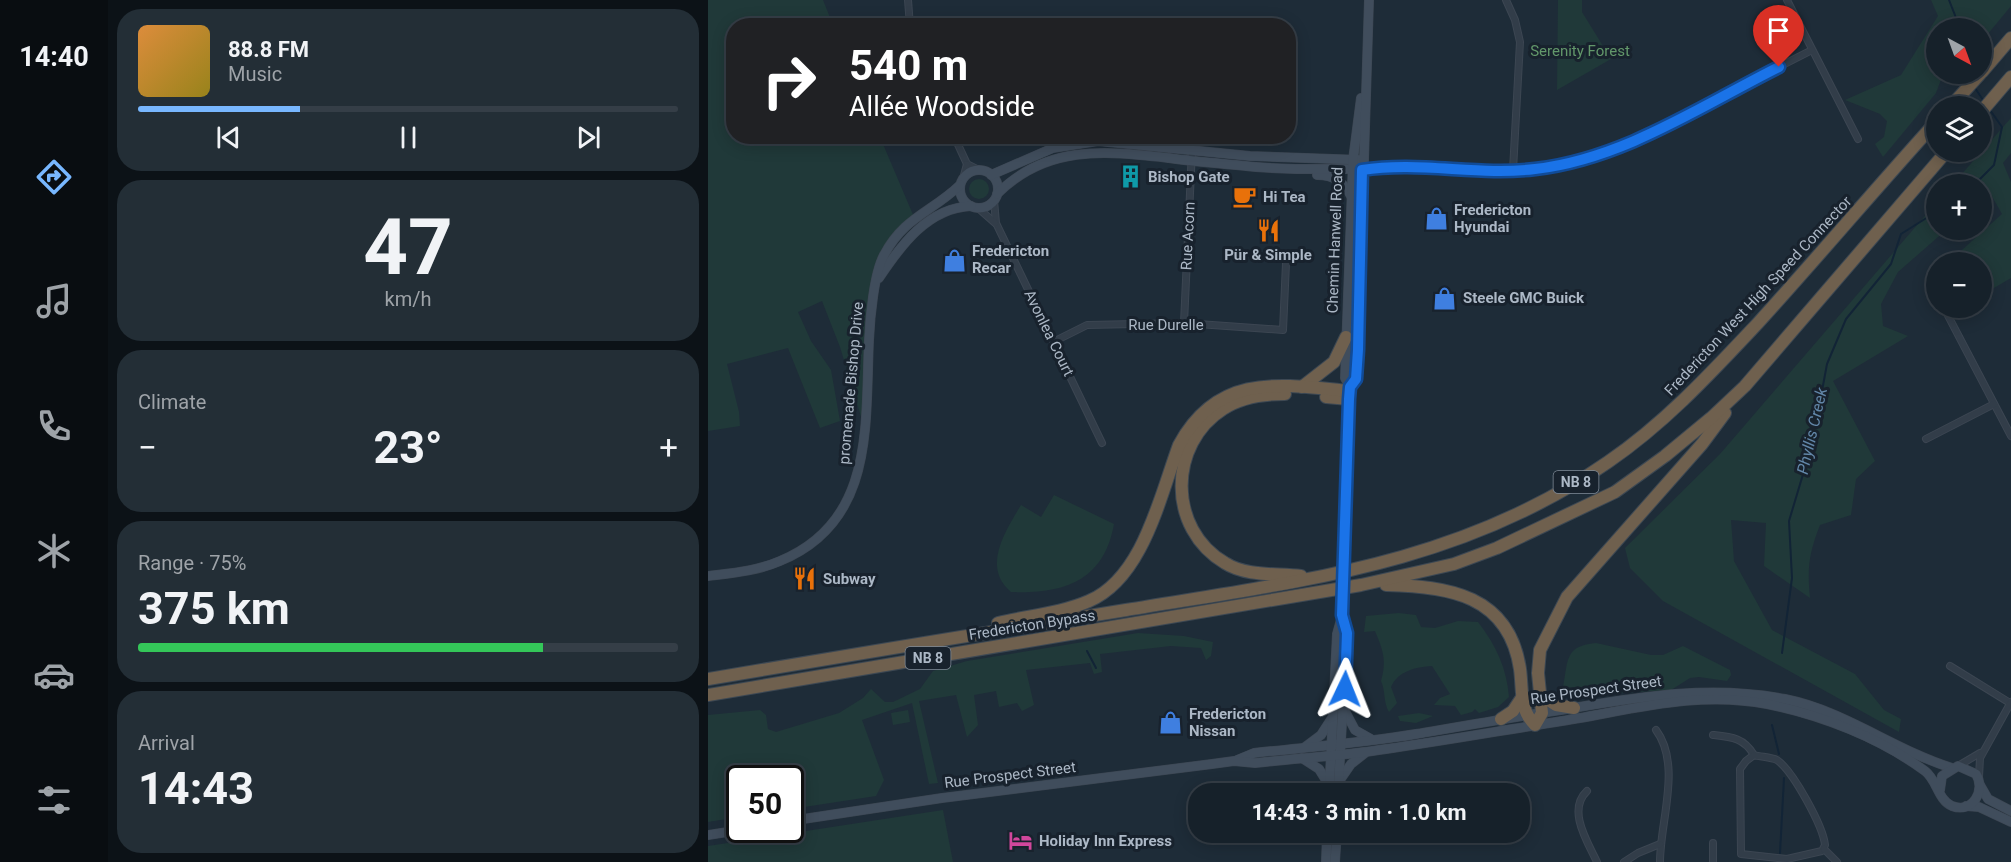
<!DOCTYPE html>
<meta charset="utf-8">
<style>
body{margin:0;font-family:Roboto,sans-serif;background:#232e36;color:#f1f3f6;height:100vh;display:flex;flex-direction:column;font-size:22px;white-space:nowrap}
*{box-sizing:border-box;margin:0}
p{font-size:20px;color:#9ea3a8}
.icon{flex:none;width:33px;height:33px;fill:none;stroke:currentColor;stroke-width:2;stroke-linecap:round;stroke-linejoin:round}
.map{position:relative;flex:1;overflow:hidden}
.sheet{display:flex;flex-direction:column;gap:9px;padding:9px;background:#0c1217;width:600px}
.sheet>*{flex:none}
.guide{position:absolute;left:18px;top:18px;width:570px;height:126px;border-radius:24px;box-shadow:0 3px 15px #0003,0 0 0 2px #353e47;background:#202124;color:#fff;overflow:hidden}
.needle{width:39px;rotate:139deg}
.buttons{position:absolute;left:1218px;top:18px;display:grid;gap:12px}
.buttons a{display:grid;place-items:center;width:66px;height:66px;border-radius:50%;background:#16212a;box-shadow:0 3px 15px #0003,0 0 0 2px #353e47;font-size:30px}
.speed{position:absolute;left:18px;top:765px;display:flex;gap:12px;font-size:30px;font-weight:700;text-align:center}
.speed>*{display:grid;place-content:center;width:78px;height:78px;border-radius:50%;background:#16212a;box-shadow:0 3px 15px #0003,0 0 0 2px #353e47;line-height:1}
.speed .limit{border:3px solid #111;border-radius:9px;background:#fff;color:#111}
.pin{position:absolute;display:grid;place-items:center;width:51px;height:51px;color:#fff;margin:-62px -26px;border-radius:50% 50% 50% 0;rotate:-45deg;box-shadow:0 0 6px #0007}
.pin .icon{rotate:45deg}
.me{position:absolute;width:66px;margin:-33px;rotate:2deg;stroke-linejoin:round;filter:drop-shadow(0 0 4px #0008)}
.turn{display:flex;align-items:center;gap:21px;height:126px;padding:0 24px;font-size:27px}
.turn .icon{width:78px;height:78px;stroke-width:2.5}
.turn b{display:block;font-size:42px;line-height:51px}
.big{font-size:45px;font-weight:700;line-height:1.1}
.sheet .tile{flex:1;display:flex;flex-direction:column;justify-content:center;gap:9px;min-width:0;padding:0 21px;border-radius:24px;background:#232e36}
.sheet .dial{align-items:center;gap:0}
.dial b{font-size:78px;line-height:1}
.song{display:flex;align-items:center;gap:18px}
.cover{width:72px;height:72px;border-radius:9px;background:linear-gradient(135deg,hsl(30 70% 55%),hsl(50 70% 35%))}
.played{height:6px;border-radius:3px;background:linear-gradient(90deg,#78b7ff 30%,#353e47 30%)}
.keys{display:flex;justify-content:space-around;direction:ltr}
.heat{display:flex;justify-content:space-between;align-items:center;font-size:33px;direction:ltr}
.charge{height:9px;border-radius:4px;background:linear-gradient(90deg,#34c759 75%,#353e47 0)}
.trip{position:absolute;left:480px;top:783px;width:342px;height:60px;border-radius:24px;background:#16212a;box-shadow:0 3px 15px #0003,0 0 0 2px #353e47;font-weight:700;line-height:60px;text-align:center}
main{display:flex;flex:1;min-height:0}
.tabs{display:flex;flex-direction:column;width:108px;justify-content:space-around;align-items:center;background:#090d11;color:#9ea3a8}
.tabs .icon{width:42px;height:42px}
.tabs .selected{color:#78b7ff}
.tabs b{font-size:27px;color:#f1f3f6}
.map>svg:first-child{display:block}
.green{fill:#203939}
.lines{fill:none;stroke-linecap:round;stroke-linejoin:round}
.stream{stroke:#122436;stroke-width:2}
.street-casing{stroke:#3c4652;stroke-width:8}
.secondary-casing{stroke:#3c4652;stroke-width:10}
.highway-casing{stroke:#3d4853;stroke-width:14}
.street{stroke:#323d49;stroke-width:6}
.secondary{stroke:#404d5c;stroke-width:9}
.highway{stroke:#6f604e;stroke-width:12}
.secondary-bridge-casing{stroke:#3c4652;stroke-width:10;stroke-linecap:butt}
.secondary-bridge{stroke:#404d5c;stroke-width:9}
.route-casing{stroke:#114b97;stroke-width:15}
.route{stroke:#1a73e8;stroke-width:10}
.labels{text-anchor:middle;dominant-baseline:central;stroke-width:6;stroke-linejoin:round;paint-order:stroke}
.shield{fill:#18222d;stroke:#808b98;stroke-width:1.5}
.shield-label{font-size:14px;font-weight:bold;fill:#acb8c6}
.park-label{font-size:15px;fill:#62976a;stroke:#18222d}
.poi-label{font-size:15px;font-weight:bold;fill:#acb8c6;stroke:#18222d;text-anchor:start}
.street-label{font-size:15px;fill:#acb8c6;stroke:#18222d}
.water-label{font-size:16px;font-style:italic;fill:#6286a8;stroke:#18222d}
</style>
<main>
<nav class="tabs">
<b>14:40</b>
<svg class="icon selected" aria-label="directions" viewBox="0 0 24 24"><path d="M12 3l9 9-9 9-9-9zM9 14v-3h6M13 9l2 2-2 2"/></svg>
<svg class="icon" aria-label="music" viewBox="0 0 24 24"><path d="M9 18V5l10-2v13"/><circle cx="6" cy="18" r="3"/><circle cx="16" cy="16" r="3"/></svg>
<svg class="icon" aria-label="phone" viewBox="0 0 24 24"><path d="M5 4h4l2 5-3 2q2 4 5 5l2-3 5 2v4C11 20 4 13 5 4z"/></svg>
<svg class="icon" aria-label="climate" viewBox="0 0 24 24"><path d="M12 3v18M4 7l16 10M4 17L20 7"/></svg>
<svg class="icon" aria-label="car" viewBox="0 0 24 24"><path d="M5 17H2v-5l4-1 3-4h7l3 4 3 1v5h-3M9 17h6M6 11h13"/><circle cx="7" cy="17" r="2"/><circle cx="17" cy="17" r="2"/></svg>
<svg class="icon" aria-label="filters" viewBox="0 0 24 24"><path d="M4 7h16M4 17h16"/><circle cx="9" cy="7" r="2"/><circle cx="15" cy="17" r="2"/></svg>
</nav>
<section class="sheet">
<div class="tile">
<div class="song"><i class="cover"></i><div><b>88.8 FM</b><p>Music</p></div></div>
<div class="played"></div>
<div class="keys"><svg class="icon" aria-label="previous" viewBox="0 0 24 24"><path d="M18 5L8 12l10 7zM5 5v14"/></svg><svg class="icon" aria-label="pause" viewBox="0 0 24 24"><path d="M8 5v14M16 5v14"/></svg><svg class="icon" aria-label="next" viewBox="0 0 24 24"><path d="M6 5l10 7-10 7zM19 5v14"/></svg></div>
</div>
<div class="tile dial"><b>47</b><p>km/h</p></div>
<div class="tile"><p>Climate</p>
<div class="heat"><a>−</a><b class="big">23°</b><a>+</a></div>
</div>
<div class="tile"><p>Range · 75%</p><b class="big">375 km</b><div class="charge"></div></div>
<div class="tile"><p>Arrival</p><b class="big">14:43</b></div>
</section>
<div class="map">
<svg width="1303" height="862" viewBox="0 0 1303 862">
<rect width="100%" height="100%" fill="#1e2c38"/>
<g class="green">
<polygon points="0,0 115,0 125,25 26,26 26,136 172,137 206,217 170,269 157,430 132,347 114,301 90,312 103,341 123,370 132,421 112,428 80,348 19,364 31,412 32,426 0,431"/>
<polygon points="850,0 874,0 874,12 903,59 849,90"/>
<polygon points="1223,0 1303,0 1303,6 1274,41 1274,28 1228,28 1228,74 1235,74 1228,93 1175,157 1167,144 1176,137 1179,121 1172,114 1137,100 1193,75 1230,16"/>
<polygon points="1303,118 1303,153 1295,163 1303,182 1303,278 1274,295 1274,262 1244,262 1244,259 1294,214 1281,191 1274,197 1274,184 1245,184"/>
<circle cx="271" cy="189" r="10"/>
<path d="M1228 203V230H1238L1190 272 1173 304 1175 326 1200 336 1125 381 1167 461 1148 479 1143 515 1112 525C1101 553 1099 568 1102 598L1056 566 1058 523 1023 520 1026 561 1064 630 1147 674 1176 710 1193 719 1191 732 955 601 922 568 917 548 1012 454Z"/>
<path d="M346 495 406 524C396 581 356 594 303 592 273 567 298 530 313 505L333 517Z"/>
<path d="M691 613 708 615 713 627 727 628 750 621 770 622C788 645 799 669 801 697L790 707 771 713 767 709 764 712 753 715 747 706 726 705 732 698 742 694 724 666C708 667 690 671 683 687L689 703 681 712C675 702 678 692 673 681 679 661 675 650 667 631L656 632 658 616Z"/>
<polygon points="430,633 476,636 505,642 503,656 498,660 493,648 463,646 392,654 394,672 386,674 382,663 318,670 326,705 314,711 309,703 291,707 288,691 266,695 270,725 259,737 248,695 211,701 230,783 221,784 204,703 154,720 176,780 168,796 83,809 82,778 32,778 31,817 0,822 0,715 52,710 58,715 60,729 68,732 131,713 155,698 163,689 177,702 185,702 212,689 225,671 259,661"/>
<path d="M888 643 943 655H955L975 646 1022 670 1023 675 1019 681 991 677 982 678 963 690 858 696 854 691C861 663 854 646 888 643Z"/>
<polygon points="200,710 202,722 185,725 183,713"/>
<polygon points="711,713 725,716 708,723 692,721 690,716"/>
<polygon points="235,810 245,862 0,862 0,846"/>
</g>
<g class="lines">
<g class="stream">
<polyline points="1241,0 1252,28"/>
<polyline points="1267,88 1275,100"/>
<polyline points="1267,184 1286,165 1294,127 1282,110"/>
<polyline points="379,651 388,668"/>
<polyline points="1074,653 1084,578 1081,521 1099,461 1103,425 1111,407 1119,364 1138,319 1183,264 1193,234 1228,212"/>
<polyline points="1064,725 1071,754"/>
<polyline points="1072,853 1076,778"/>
</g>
<defs>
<g id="street">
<polyline points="200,0 202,26"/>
<polyline points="798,0 807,20 812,42 805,170"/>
<polyline points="1079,0 1150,139"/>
<polyline points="246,136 259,164 271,170"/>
<path d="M655 169C712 161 770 176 828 169 886 162 935 137 986 110 1025 90 1065 70 1104 50"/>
<polyline points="255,179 259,164"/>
<polyline points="286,200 288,223 394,443"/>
<polyline points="270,208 287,223"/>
<polyline points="1225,288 1228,294"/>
<polyline points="1236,308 1303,436"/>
<polyline points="476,323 484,150"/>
<polyline points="345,342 379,325 476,323 575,330 578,263"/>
<polyline points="1218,439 1286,404"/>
<polyline points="1242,666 1302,703"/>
<path d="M948 730C974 765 952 821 952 862"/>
<path d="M1005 735C1024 737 1036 738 1046 755"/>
<path d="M1046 755C1053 757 1063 757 1069 760 1085 771 1115 826 1117 845L1114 851 1079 859 1033 854 1032 769 1038 761Z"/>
<polyline points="1250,766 1272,753"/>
<polyline points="1271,777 1272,758 1303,702"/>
<path d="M879 791C859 810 879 841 889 862"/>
<polyline points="1116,849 1129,862"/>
<polyline points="916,862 930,853 952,844"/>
<polyline points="1005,862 1005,843"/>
</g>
<g id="secondary">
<circle cx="271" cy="189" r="19"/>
<polyline points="283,175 345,148 390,141 542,156 654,160"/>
<path d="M609 175C626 175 636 182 643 196"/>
<path d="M289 194C339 144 397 151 461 158 490 162 519 164 548 167 583 170 619 169 654 169"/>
<path d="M171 278C193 245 220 208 263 206"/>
<polyline points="642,387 637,378 645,160 653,98"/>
<polyline points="637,540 641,391 648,379 650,350 661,0"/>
<path d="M0 576C24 573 49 571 72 561 167 522 157 426 161 340 162 318 166 273 176 255 196 217 224 212 252 185"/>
<polyline points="637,711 647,730 663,739"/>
<polyline points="597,747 613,735 624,718"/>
<polyline points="594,758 611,769 621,785"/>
<path d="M529 760 546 753C600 747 655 743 708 734 761 725 813 716 865 708 936 696 1005 685 1077 699 1137 711 1186 750 1244 768"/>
<polyline points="632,780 643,764 657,753"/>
<polyline points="1272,785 1280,799 1303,811"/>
<polyline points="621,794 629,634 634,616"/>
<polyline points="630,794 639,633 635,618"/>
<polyline points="1258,806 1271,807 1303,822"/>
<path d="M82 821 234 798 504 764 526 761 547 763C591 758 635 756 678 749 735 741 791 731 848 722 920 711 987 690 1059 704 1114 715 1172 738 1217 771 1229 780 1230 800 1244 806 1265 814 1278 790 1268 774L1250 766 1234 776 1232 790"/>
<polyline points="0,835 32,830"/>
<polyline points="618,862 619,832"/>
<polyline points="627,862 629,832"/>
</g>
<g id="highway">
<polyline points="1274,72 1303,38"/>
<polyline points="1243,106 1272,74"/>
<polyline points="1274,111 1303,77"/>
<polyline points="594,387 626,362 638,337"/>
<path d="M577 394C556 394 533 397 515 409 460 444 459 529 517 563 539 577 569 573 593 576"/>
<polyline points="618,397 641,399"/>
<path d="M678 585C740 586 801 595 812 669 815 691 811 709 827 725L834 713 830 673 832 650 859 597 994 444 1017 413"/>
<path d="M290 623C319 616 354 613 381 601 435 578 452 496 471 445 510 373 571 384 641 391"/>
<path d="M0 679C139 655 279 633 418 610 591 581 751 565 900 462 957 423 1003 373 1050 323 1110 257 1168 188 1228 122"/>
<polyline points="831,694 848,705 866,708"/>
<polyline points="0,695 653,585 746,564 789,548 907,492 957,456 1003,418 1037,386 1238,152"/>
<polyline points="793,719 805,711 815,696"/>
</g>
</defs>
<use href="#street" class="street-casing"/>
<use href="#secondary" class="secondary-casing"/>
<use href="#highway" class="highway-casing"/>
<use href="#street" class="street"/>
<use href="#secondary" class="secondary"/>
<use href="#highway" class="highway"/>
<defs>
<polyline id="secondary-bridge" points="634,616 637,540"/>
</defs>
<use href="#secondary-bridge" class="secondary-bridge-casing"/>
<use href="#secondary-bridge" class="secondary-bridge"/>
</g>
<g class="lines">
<defs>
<path id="route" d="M637 689 639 633 634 615 641 399 642 387 648 379 650 350 654 170C711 161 770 176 827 169 915 159 993 106 1071 67"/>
</defs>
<use href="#route" class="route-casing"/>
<use href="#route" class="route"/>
</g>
<defs>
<symbol id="building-bare" viewBox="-9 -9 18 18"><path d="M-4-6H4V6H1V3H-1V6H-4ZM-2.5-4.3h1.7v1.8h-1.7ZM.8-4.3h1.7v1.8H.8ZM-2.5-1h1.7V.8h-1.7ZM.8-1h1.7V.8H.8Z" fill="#0f9aa8" stroke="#18222d" stroke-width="2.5" paint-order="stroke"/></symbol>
<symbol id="cafe-bare" viewBox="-9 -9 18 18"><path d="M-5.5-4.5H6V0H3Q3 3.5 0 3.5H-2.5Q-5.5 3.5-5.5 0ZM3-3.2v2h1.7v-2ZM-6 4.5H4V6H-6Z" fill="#e8710a" stroke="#18222d" stroke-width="2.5" paint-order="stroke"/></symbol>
<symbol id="shop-bare" viewBox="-9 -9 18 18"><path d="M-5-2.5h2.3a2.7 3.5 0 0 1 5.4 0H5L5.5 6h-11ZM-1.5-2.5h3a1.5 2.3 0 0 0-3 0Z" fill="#3f7fe0" stroke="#18222d" stroke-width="2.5" paint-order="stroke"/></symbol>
<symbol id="restaurant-bare" viewBox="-9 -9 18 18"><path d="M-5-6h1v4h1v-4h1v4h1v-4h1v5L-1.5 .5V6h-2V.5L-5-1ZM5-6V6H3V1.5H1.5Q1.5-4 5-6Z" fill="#e8710a" stroke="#18222d" stroke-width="2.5" paint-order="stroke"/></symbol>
<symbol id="hotel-bare" viewBox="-9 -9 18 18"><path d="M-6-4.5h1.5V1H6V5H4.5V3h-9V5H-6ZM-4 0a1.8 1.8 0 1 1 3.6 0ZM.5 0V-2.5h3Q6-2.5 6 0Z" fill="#d1479c" stroke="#18222d" stroke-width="2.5" paint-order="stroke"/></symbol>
</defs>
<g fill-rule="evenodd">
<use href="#building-bare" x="406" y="160" width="33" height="33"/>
<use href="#cafe-bare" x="520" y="180" width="33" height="33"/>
<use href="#shop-bare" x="712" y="202" width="33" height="33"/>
<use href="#restaurant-bare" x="544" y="214" width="33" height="33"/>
<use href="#shop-bare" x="230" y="244" width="33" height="33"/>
<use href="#shop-bare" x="720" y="282" width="33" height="33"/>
<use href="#restaurant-bare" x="80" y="562" width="33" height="33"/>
<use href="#shop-bare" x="446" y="706" width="33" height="33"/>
<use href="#hotel-bare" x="296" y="824" width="33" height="33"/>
</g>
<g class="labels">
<g class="shield">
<rect x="845.5" y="471" width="45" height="22" rx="4.5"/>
<rect x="197.5" y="647" width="45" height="22" rx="4.5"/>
</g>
<g class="shield-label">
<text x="868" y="482">NB 8</text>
<text x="220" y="658">NB 8</text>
</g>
<g class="park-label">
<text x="872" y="51">Serenity Forest</text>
</g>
<g class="poi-label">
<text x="440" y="177">Bishop Gate</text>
<text x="555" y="197">Hi Tea</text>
<text x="746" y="210">Fredericton<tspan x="746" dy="17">Hyundai</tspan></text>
<text x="264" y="251">Fredericton<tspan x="264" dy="17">Recar</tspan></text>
<text x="560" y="255" text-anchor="middle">Pür &amp; Simple</text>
<text x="755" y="298">Steele GMC Buick</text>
<text x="115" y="579">Subway</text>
<text x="481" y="714">Fredericton<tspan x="481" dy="17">Nissan</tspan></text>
<text x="331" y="841">Holiday Inn Express</text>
</g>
<g class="street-label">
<text transform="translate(480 236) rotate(-87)">Rue Acorn</text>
<text transform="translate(627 240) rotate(-88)">Chemin Hanwell Road</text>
<text transform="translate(1050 296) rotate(-47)">Fredericton West High Speed Connector</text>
<text x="458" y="325">Rue Durelle</text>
<text transform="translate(341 333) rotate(64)">Avonlea Court</text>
<text transform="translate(143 383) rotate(-85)">promenade Bishop Drive</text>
<text transform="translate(324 625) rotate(-9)">Fredericton Bypass</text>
<text transform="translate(888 690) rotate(-8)">Rue Prospect Street</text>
<text transform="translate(302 775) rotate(-7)">Rue Prospect Street</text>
</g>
<g class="water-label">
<text transform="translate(1104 431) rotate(-77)">Phyllis Creek</text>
</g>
</g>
</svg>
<div class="buttons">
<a><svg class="needle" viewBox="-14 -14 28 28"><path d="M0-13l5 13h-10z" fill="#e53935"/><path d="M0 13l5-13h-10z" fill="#9ea3a8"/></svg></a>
<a><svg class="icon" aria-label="layers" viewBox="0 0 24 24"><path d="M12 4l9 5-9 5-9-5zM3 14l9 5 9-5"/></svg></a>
<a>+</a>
<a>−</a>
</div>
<div class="speed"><div class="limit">50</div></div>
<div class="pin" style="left:1071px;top:67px;background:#d93025"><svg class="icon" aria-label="arrive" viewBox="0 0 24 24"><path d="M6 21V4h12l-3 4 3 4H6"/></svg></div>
<svg class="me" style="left:637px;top:689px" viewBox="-20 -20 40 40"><path d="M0-17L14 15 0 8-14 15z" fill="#1a73e8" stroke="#fff" stroke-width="4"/></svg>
<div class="trip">14:43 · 3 min · 1.0 km</div>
<div class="guide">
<div class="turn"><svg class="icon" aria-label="right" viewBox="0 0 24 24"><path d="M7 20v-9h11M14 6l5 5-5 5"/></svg><div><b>540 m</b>Allée Woodside</div></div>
</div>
</div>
</main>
